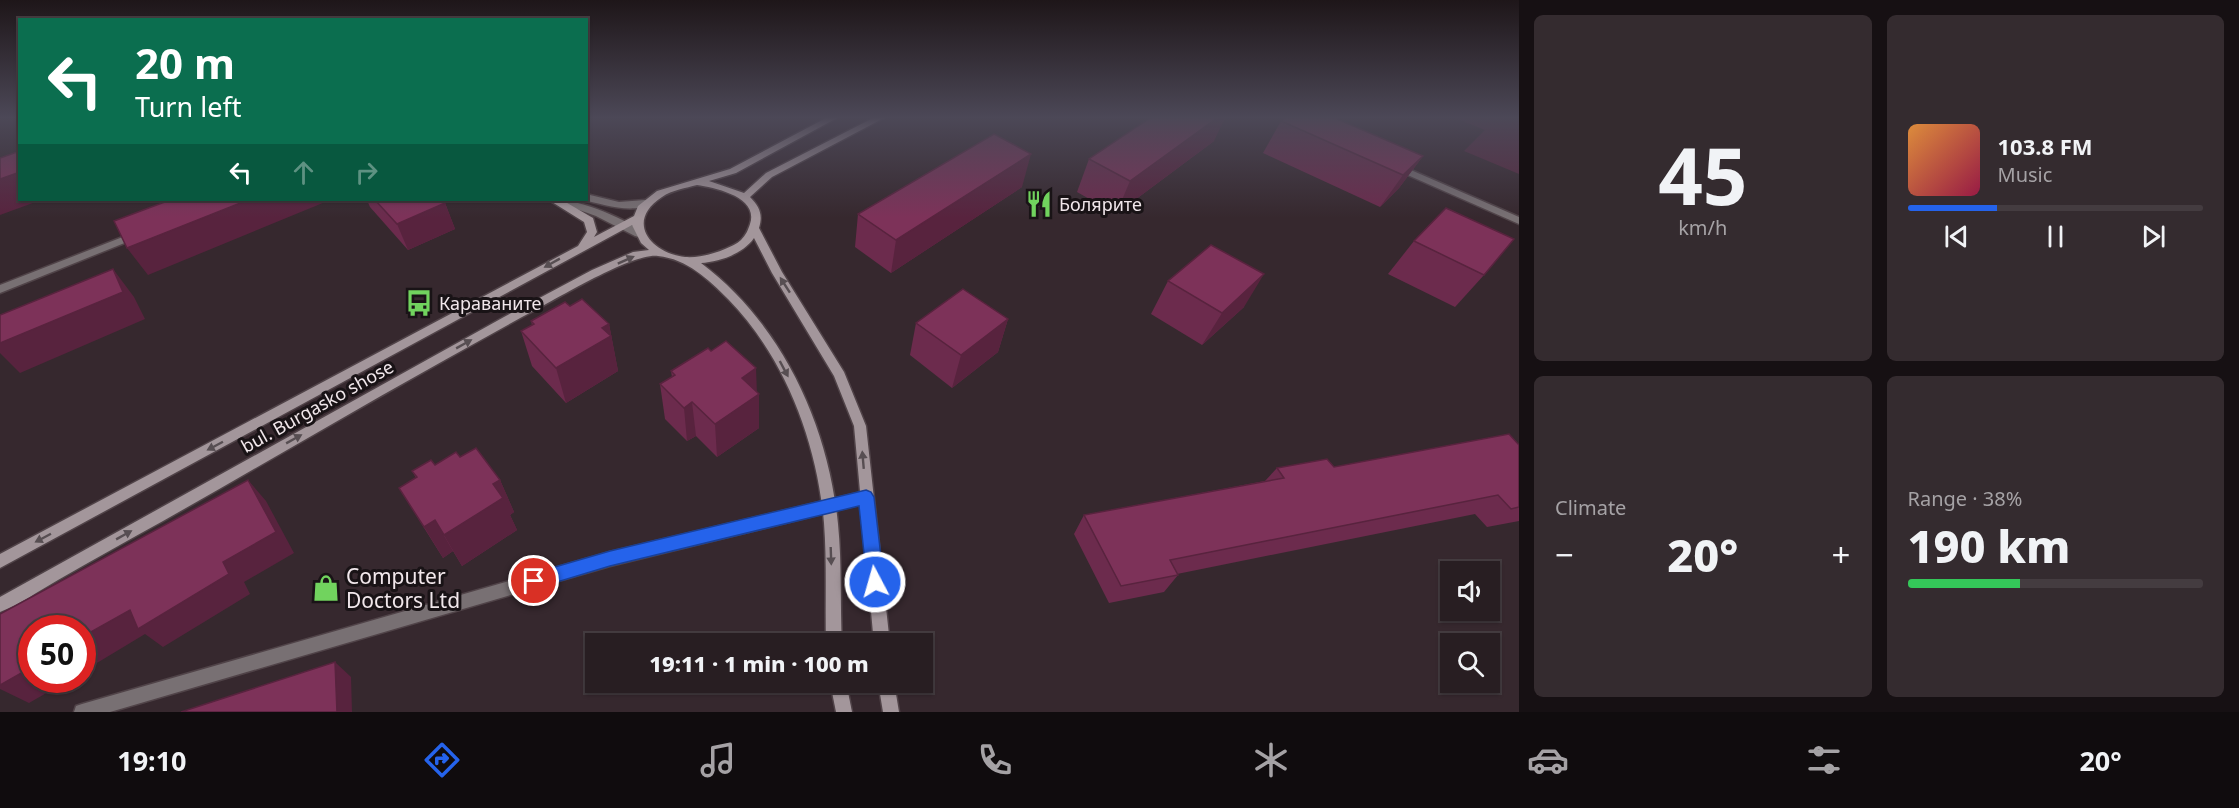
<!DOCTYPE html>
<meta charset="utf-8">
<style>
body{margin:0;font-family:"Noto Sans",sans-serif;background:#342b2f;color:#f1f3f6;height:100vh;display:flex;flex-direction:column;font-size:22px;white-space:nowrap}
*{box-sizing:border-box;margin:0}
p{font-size:20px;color:#a5a2a5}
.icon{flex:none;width:33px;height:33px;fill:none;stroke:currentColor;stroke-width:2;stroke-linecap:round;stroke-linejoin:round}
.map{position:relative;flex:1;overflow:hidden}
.drawer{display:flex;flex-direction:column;gap:15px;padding:15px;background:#161013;width:720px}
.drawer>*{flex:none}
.hud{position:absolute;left:18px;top:18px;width:570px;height:183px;border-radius:0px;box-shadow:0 2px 4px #0004,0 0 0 2px #443c40;background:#0b6e4f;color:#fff;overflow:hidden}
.controls{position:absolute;left:1440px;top:561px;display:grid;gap:12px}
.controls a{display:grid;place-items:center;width:60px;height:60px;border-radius:0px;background:#281e22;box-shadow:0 2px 4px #0004,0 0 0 2px #443c40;font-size:30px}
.speed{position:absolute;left:18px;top:615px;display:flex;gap:12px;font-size:30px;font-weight:700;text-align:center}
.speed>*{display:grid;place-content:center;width:78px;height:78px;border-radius:50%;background:#281e22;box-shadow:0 2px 4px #0004,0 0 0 2px #443c40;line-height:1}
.speed .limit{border:9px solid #d22;background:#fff;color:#111}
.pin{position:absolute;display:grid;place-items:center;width:51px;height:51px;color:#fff;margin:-26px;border:3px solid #fff;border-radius:50%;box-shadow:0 2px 6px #0007}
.me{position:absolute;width:66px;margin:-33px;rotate:354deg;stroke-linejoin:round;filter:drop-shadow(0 0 4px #0008)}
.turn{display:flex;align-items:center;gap:21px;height:126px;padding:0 18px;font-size:27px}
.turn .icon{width:78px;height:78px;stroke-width:2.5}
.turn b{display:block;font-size:42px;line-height:51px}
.lanes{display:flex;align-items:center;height:57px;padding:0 18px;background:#0003;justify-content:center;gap:30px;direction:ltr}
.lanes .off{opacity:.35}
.big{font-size:45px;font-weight:800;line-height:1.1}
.drawer .card{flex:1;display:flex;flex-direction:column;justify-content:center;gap:9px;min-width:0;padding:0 21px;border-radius:9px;background:#342b2f}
.drawer .dial{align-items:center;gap:0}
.dial b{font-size:78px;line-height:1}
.song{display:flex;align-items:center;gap:18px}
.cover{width:72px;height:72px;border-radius:9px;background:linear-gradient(135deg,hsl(30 70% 55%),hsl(340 70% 35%))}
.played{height:6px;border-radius:3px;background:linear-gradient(90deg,#2563eb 30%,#443c40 30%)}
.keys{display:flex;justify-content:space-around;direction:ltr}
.heat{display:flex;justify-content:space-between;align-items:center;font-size:33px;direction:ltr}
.charge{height:9px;border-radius:4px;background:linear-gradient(90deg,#34c759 38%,#443c40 0)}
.drawer .tiles{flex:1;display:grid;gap:15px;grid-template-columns:repeat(2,1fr)}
.trip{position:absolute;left:585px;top:633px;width:348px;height:60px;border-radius:0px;background:#281e22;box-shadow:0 2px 4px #0004,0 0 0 2px #443c40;font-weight:800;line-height:60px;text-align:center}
.menu{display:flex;height:96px;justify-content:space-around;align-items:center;background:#100c0e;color:#a5a2a5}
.menu .icon{width:42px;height:42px}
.menu .active{color:#2563eb}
.menu b{font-size:27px;color:#f1f3f6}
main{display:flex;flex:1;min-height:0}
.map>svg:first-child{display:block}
.green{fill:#582840}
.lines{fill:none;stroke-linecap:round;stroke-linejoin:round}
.street-casing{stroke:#504348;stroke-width:3}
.secondary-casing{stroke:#504348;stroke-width:3}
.street{fill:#787073;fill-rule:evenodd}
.secondary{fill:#a3969b;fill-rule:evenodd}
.wall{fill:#6c2b4d}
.shaded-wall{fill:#58233e}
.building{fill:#7d3259;stroke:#58233e;stroke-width:1.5}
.oneway{fill:#574e52}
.route{fill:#2563eb;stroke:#184099;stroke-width:1.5}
.labels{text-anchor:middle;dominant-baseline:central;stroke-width:6;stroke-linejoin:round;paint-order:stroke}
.poi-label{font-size:18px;fill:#f1e7eb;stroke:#191316;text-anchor:start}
.street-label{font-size:18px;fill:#f1e7eb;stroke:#191316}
.near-poi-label{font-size:21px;fill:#f1e7eb;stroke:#191316;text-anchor:start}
</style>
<main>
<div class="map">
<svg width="1519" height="712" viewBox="0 0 1519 712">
<rect width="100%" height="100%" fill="#36282e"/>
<polygon class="green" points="1455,118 1519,118 1519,174 1464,151 1485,130"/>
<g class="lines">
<defs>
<g id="street">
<polygon points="1397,164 1519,217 1519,224 1394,169 1394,165"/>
<path d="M586 194 619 202 645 200 650 203C635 215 601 204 584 200H586Z"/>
<path d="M556 200C575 198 630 220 644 234L639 237 635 236 596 216 557 202Z"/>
<polygon points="138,231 142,232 143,234 142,236 0,293 0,285"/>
<polygon points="866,491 871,493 873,497 871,501 866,503 610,566 110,712 74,712 76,706 82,704 610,552"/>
</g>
<g id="secondary">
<path d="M826 118H837L736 173 709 181 744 193 766 173 873 118H884L772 177 750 197C760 207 763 215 759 228L782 272 844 372 866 426 890 644H874L854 426 834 376 772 273 754 238C743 254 719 262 701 263 782 324 828 424 838 524 842 564 840 604 842 644H826C825 603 827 563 824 523 817 442 785 357 728 299 708 279 687 259 658 256 633 253 562 296 537 309 411 377 288 450 163 521 128 540 93 560 58 580 39 591 20 604 0 612V597L504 317 592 270 633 252 649 250 641 243 632 225 0 568V554L578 246 587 232 584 222 552 202 551 200H562L593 218 597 232 594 237 634 216 638 206 657 191 730 169ZM697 185C716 188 759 197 750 224 748 230 746 235 741 240 737 244 731 246 725 249 713 254 699 258 685 257 650 253 625 221 662 197 672 190 686 188 697 185Z"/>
<polygon points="830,682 846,682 852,712 836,712"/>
<polygon points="878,682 894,682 899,712 883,712"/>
</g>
</defs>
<use href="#street" class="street-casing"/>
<use href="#secondary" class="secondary-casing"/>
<use href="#street" class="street"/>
<use href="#secondary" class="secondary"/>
</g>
<g class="wall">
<polygon points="1281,121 1423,156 1399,188 1380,207 1263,153"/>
<polygon points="1214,141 1116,214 1077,192 1089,159"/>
<polygon points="1022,187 891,273 855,247 858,214"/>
<polygon points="367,200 442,200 445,203 455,229 408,250 370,207"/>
<polygon points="1414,241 1484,275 1455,307 1388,274"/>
<polygon points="1168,281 1244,307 1202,345 1151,314"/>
<polygon points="570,306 609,324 618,371 566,403 532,366 521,331 532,325 531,321"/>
<polygon points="1008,319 998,352 952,388 910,355 916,323"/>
<polygon points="711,351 756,368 756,391 759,394 759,428 717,457 696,436 687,441 665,419 660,384 672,377 671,371"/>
<polygon points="1519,445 1519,521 1487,527 1475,514 1177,574 1178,575 1164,592 1109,603 1074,534 1084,515 1265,481 1277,468 1334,467"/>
<polygon points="460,457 500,480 514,512 510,515 517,530 462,566 453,551 443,558 399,488 416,478 412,471"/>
</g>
<g class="shaded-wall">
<polygon points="1217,118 1225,118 1214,141 1116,214 1130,181"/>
<polygon points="1031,154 1022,187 891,273 896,240"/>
<polygon points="1423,156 1399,188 1380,207 1403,175"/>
<polygon points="20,172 20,200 41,200 0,215 0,179"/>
<polygon points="248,200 330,200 148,275 127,248"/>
<polygon points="445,203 455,229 408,250 397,224"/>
<polygon points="113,269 134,297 145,319 20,373 0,353 0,343"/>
<polygon points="1264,274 1244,307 1202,345 1222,313"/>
<polygon points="1008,319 998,352 952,388 961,355"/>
<polygon points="609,324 618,371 566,403 556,368 602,328"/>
<polygon points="756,368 757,395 759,394 759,428 717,457 715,424 742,378"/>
<polygon points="692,402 696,436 687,441 684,408"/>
<polygon points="248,480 266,501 294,553 244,582 250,594 163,647 145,634 82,672 82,637 130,610 223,562"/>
<polygon points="500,480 514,512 510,515 517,530 462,566 444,535 493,484"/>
<polygon points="435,520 453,551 443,558 424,527"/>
<polygon points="335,662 351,677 352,712 337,712"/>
<polygon points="32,667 32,680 69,680 29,703 0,689 0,685"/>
</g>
<g class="building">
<polygon points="1150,118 1217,118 1130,181 1089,159"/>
<polygon points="1284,118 1335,118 1423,156 1403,175 1281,121"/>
<polygon points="994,134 1031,154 896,240 858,214"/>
<polygon points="20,151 20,172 0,179 0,158"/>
<polygon points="170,200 248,200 127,248 114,221"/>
<polygon points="375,200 442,200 445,203 397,224"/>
<polygon points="1446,208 1514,239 1484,275 1414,241"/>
<polygon points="1211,245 1264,274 1222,313 1168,281"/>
<polygon points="113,269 123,292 0,343 0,315"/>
<polygon points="963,289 1008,319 961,355 916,323"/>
<polygon points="582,299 609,324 602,328 611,336 556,368 521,331 534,324 531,321 565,302 570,306"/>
<polygon points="726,341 756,368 742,378 759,394 715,424 692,402 684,408 660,384 675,375 671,371 708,348 711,351"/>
<polygon points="1509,434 1519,445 1519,507 1511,509 1498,495 1170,560 1178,575 1121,586 1084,515 1284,478 1277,468 1327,459 1334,467"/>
<polygon points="476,448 500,480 493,484 503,498 444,535 435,520 424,527 399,488 417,477 412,471 431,460 435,465 456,452 460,457"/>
<polygon points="248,480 276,532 223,562 229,574 138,629 130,610 82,637 82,628 32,628 32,667 0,685 0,614"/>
<polygon points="335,662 337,712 181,712"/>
</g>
<defs><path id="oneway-solid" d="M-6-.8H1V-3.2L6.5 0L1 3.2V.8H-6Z" transform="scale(1.5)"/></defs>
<g class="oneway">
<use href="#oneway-solid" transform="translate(626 260) rotate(-24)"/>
<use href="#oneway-solid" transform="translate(552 263) rotate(151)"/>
<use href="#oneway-solid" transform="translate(785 285) rotate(-123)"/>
<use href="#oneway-solid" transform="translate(464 344) rotate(-29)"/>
<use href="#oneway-solid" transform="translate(784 369) rotate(62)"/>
<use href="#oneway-solid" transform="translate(294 439) rotate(-29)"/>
<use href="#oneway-solid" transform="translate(215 446) rotate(152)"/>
<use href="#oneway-solid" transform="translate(863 460) rotate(-95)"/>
<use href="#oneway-solid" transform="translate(124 535) rotate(-29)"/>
<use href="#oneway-solid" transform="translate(43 538) rotate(152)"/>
<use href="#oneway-solid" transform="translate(831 556) rotate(88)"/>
</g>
<linearGradient id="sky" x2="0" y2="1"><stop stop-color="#1e1619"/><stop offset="0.54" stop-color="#4c4857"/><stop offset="1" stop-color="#4c4857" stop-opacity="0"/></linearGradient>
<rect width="1519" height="218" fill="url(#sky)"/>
<polygon class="route" points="866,490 871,492 874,497 884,582 881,588 875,590 869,588 867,582 859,506 610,566 534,589 528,586 525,581 528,575 534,573 610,551"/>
<defs>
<symbol id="restaurant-bare" viewBox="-9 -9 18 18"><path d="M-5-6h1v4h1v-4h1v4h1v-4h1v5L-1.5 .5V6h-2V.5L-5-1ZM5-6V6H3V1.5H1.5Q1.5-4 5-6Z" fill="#71d35e" stroke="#191316" stroke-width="2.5" paint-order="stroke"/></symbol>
<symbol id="bus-bare" viewBox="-9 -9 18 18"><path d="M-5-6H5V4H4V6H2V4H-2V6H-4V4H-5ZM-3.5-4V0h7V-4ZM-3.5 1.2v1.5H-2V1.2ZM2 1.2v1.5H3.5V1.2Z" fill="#71d35e" stroke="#191316" stroke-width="2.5" paint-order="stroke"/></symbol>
<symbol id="shop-bare" viewBox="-9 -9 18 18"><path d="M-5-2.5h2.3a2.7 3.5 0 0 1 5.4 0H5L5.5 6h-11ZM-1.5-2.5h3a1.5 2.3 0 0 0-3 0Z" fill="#71d35e" stroke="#191316" stroke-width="2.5" paint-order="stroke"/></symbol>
</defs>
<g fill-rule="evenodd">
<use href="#restaurant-bare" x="1020" y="185" width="38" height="38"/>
<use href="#bus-bare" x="400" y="284" width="38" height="38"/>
<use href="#shop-bare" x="307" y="569" width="38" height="38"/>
</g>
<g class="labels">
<g class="poi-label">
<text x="1059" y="204">Болярите</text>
<text x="439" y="303">Караваните</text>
</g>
<g class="street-label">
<text transform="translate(317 406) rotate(-29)">bul. Burgasko shose</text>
</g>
<g class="near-poi-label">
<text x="346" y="576">Computer<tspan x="346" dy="24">Doctors Ltd</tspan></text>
</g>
</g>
</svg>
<div class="controls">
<a><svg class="icon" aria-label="sound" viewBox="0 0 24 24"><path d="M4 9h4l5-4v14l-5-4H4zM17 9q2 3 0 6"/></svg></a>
<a><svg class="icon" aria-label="search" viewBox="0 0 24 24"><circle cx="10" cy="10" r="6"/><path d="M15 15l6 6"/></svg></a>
</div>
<div class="speed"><div class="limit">50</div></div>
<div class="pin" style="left:534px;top:581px;background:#d93025"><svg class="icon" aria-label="arrive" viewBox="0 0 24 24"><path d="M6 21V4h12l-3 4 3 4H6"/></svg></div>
<svg class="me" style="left:875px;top:582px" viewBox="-20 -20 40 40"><circle r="17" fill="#2563eb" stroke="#fff" stroke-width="3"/><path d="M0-11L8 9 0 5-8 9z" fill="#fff"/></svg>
<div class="trip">19:11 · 1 min · 100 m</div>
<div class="hud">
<div class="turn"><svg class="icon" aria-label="left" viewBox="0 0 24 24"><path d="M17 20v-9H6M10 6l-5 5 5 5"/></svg><div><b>20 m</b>Turn left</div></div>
<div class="lanes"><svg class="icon" aria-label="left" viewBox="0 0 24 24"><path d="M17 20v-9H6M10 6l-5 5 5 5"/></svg><svg class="icon off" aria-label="ahead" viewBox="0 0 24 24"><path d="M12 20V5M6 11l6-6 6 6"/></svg><svg class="icon off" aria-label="right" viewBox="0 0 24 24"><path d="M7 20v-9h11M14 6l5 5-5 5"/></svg></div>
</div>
</div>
<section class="drawer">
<div class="tiles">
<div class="card dial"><b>45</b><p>km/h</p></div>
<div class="card">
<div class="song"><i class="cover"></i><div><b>103.8 FM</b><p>Music</p></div></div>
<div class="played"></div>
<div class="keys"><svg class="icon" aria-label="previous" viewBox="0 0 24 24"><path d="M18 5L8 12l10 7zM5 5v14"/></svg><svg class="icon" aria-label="pause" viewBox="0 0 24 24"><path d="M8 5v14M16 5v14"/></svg><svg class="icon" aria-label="next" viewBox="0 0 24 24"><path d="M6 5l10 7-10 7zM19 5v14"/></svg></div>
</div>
<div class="card"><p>Climate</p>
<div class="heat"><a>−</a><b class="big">20°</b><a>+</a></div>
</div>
<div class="card"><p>Range · 38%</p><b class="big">190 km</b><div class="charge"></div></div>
</div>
</section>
</main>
<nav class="menu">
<b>19:10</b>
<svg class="icon active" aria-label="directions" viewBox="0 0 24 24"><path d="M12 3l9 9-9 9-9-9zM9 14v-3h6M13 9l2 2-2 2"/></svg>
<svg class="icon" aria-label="music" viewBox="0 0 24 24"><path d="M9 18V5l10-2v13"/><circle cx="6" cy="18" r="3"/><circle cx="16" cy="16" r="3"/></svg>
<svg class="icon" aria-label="phone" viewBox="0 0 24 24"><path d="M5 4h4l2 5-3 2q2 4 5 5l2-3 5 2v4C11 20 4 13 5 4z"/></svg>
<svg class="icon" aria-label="climate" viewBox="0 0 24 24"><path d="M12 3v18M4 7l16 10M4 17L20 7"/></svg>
<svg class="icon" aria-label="car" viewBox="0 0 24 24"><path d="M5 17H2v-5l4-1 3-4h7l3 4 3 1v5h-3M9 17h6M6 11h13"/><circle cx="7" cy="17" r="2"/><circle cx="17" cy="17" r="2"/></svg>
<svg class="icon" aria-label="filters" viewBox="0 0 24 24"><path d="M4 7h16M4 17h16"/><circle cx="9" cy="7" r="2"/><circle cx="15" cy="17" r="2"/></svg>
<b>20°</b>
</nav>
